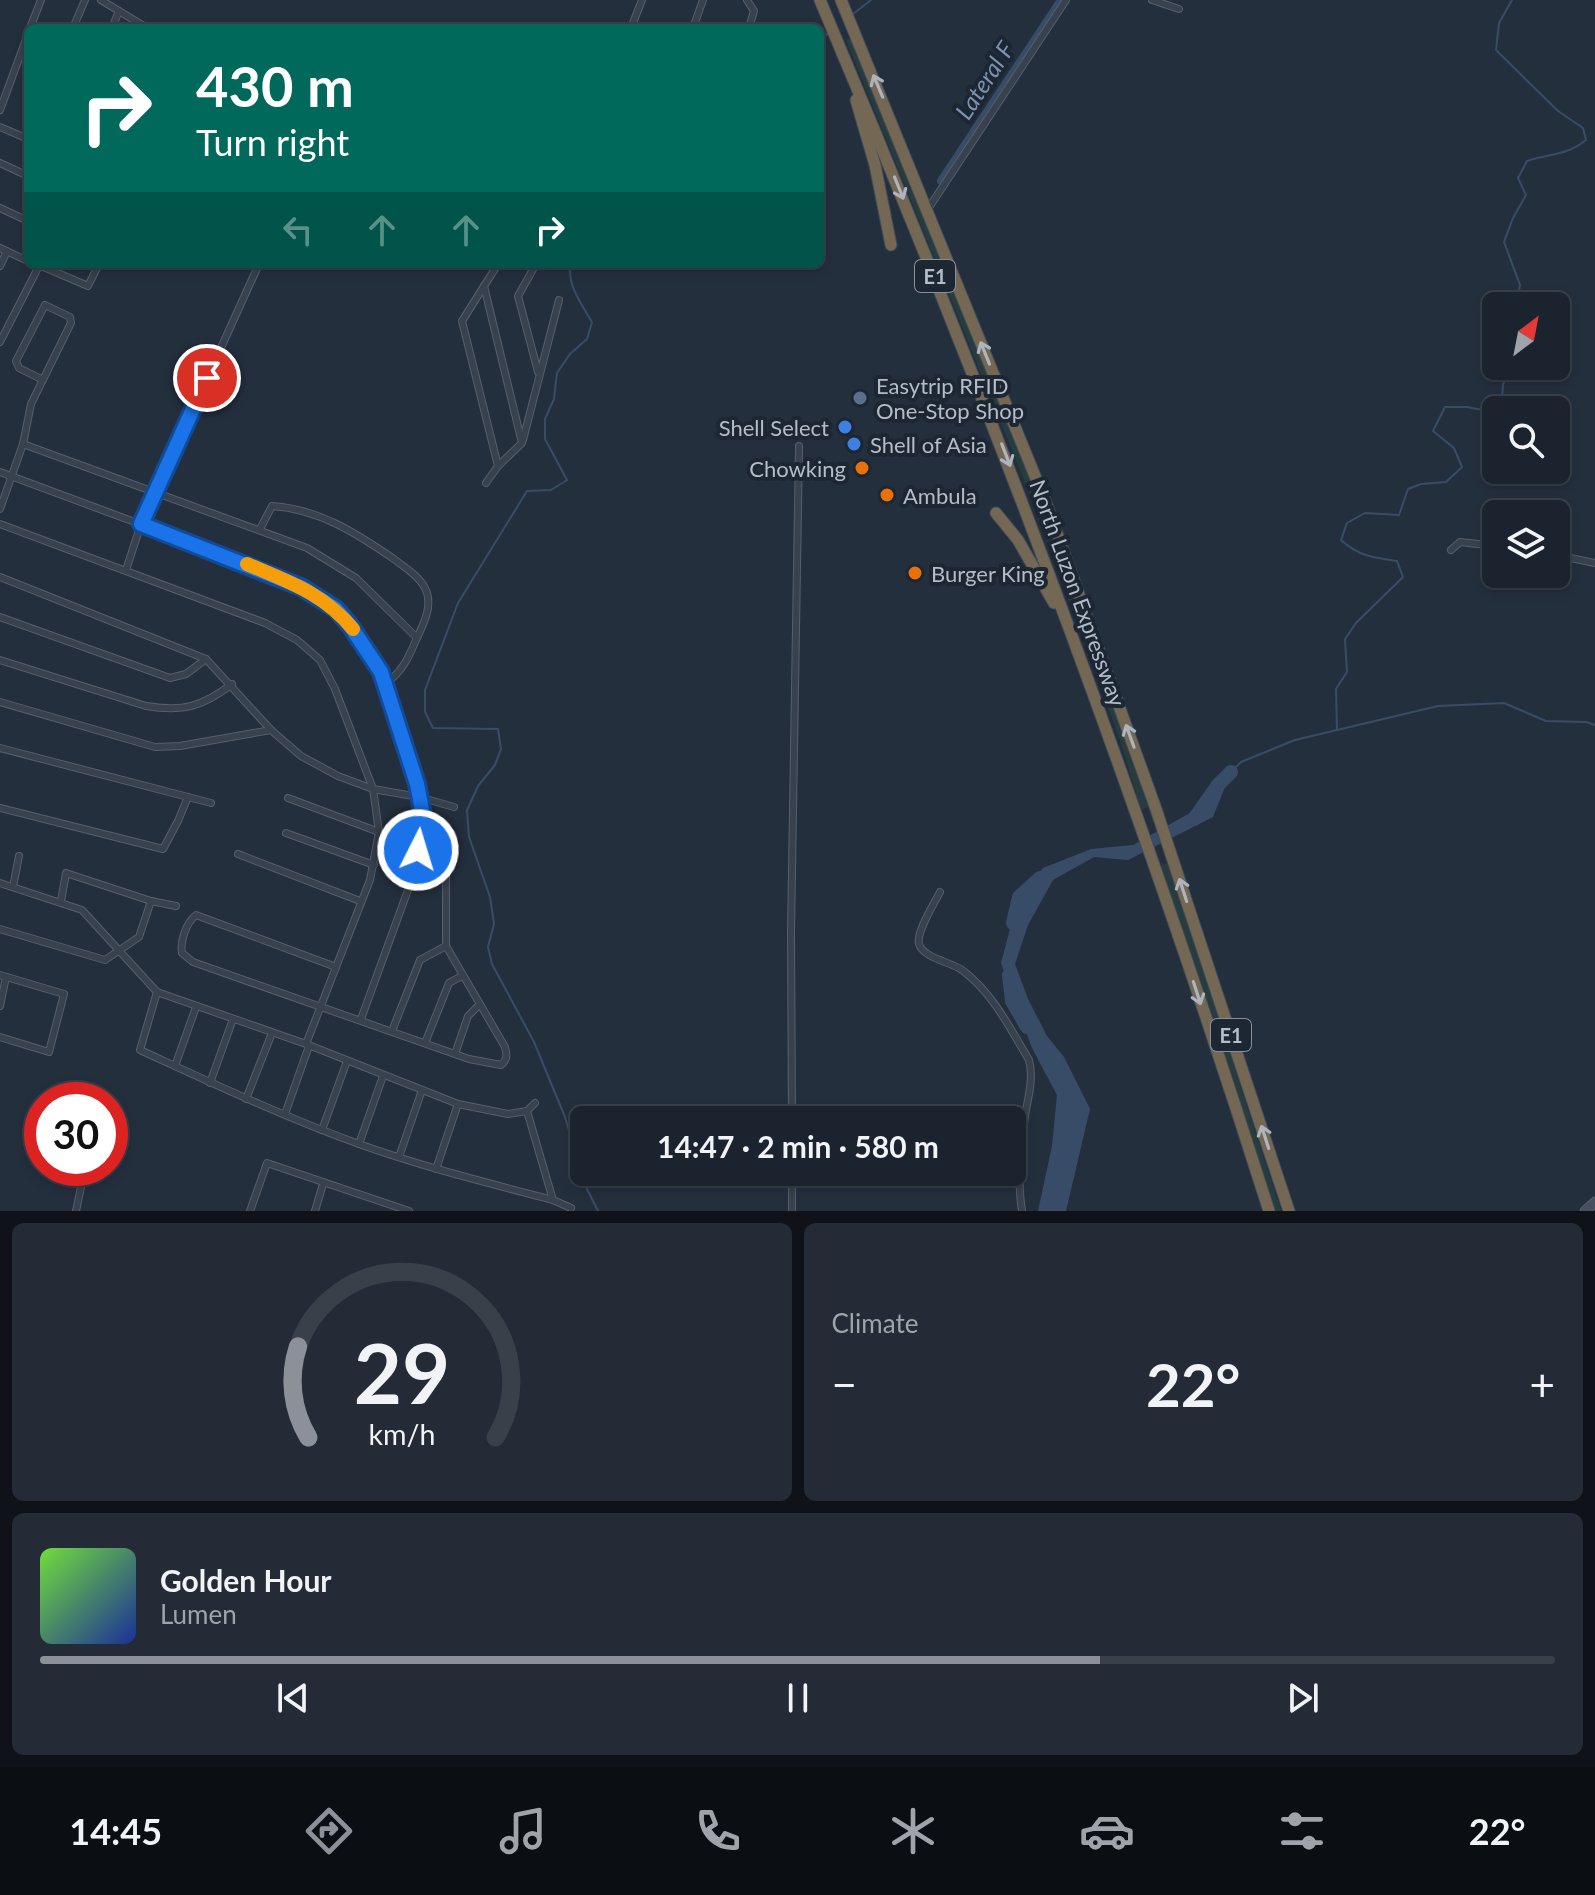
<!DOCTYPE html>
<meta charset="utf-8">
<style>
body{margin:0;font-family:Lato,sans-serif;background:#242b36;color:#f1f3f6;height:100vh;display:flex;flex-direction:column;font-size:30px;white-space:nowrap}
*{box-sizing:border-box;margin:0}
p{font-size:26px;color:#a0a4aa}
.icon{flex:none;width:44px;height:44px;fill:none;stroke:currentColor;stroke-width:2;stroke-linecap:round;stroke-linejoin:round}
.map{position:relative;height:1211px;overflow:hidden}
.details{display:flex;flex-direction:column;gap:12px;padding:12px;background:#0f1319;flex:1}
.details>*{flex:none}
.hud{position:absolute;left:24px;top:24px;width:800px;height:244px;border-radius:12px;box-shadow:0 4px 12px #0003,0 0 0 2px #39404a;background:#00695c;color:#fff;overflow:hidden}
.needle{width:52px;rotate:32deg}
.fabs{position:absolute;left:1482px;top:292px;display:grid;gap:16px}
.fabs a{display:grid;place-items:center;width:88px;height:88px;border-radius:12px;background:#1b232e;box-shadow:0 4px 12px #0003,0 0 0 2px #39404a;font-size:40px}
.speed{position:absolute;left:24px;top:1082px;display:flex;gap:16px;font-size:40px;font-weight:700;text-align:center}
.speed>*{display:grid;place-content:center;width:104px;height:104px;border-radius:50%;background:#1b232e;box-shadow:0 4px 12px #0003,0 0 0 2px #39404a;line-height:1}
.speed .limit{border:12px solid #d22;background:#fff;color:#111}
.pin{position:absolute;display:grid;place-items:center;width:68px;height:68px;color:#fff;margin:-34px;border:4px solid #fff;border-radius:50%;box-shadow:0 2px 8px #0007}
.me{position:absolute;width:88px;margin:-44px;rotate:5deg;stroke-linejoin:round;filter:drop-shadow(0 0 6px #0008)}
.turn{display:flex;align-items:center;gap:28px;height:168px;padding:0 40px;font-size:36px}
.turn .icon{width:104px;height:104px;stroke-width:2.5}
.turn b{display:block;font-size:56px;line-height:68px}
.lanes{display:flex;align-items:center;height:76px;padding:0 40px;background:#0003;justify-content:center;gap:40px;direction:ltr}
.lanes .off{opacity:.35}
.big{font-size:60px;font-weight:700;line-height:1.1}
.details .card{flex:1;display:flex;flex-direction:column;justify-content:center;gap:12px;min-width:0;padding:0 28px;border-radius:12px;background:#242b36}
.details .dial{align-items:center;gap:0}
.dial svg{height:208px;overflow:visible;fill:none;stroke:#39404a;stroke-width:7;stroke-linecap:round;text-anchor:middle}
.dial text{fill:#f1f3f6;stroke:none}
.song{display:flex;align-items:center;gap:24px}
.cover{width:96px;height:96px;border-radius:12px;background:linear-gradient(135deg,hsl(100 70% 55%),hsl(230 70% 35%))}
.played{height:8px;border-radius:4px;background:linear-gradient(90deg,#8c9099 70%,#39404a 70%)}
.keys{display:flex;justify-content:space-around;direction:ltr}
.heat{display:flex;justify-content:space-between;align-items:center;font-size:44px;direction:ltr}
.details .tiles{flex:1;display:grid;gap:12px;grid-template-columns:1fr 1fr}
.card:last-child{grid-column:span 2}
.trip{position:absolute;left:570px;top:1106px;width:456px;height:80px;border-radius:12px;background:#1b232e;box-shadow:0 4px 12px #0003,0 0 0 2px #39404a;font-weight:700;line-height:80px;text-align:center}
.tab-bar{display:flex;height:128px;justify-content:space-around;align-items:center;background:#0b0e12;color:#a0a4aa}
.tab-bar .icon{width:56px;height:56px}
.tab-bar .active{color:#8c9099}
.tab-bar b{font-size:36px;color:#f1f3f6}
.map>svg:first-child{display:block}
.green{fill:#263c3f}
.water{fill:#394c67}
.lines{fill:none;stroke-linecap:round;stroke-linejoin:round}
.stream{stroke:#394c67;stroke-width:2}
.canal{stroke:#394c67;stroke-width:8}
.river{stroke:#394c67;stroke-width:14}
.street-casing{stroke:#565f6c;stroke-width:8}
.secondary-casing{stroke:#565f6c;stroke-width:11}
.highway-casing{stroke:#434c59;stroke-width:13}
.street{stroke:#38414e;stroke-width:6}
.secondary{stroke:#465061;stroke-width:9}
.highway{stroke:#746855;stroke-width:11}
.oneway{stroke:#aeb4bd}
.route-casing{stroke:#114b97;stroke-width:20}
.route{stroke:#1a73e8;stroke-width:14}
.slow{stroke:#f59e0b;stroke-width:14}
.service-dot{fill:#5c6f8a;stroke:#1d2633;stroke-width:3}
.shop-dot{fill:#3f7fe0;stroke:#1d2633;stroke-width:3}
.food-dot{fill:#e8710a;stroke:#1d2633;stroke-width:3}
.labels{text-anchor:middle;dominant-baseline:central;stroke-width:8;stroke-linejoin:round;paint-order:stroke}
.shield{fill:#1d2633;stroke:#878f9c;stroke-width:2}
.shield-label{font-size:20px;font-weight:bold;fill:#b4bcc9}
.poi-label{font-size:22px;fill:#b4bcc9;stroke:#1d2633;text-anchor:start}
.street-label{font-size:22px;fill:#b4bcc9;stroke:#1d2633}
.water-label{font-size:24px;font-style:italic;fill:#7c92b1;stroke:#1d2633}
</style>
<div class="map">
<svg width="1595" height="1211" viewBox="0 0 1595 1211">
<rect width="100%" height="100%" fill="#242f3e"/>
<g class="green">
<path d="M852 36C956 291 1065 545 1148 807L1141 810 1121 743 1027 487 846 40Z"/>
<polygon points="1168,863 1281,1211 1274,1211 1240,1099 1161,865"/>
</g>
<polygon class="water" points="1231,772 1213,817 1128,860 1094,857 1053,880 1028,925 1015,964 1028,999 1047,1036 1064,1057 1090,1109 1066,1211 1038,1211 1052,1146 1057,1095 1032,1048 1001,963 1016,906 1043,868 1091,849 1133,845 1213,800"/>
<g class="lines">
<g class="stream">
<path d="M1512 0 1499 23 1496 50 1558 111 1583 128 1586 140C1566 156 1551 153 1527 161L1518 178 1526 195 1513 218 1504 242 1520 285 1516 306"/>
<polyline points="853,14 871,0"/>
<polyline points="820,42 829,32"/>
<path d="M571 264C566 284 582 305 592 322L587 339 570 354 557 373 554 399 545 419V439L567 480 551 490 527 491 458 603 425 690V712L433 728 498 729 501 749 495 765 478 786 467 810 469 837 490 897 494 924 488 947 492 964 534 1042 565 1117 587 1189 598 1211"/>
<path d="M1337 730 1336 689 1347 672 1345 639 1356 623 1403 577 1397 561C1374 558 1358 556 1341 540L1347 523 1365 513 1399 515 1408 489 1421 484 1446 482 1462 467 1454 448 1433 431 1445 407H1467L1493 412 1502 400 1503 384 1516 366"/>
<polyline points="1231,772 1241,762 1295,740 1438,706 1504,703 1546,721 1586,722 1595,725"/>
</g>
<polyline class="canal" points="941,181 1061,0"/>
<g class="river">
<polyline points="1194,819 1218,785 1231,772"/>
<polyline points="1013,923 1019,897 1040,878"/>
<polyline points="1009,975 1012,1001 1027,1027"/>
</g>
<defs>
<g id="street">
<polyline points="101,0 147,28"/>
<polyline points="747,0 754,11 749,28"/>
<polyline points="1152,0 1179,9"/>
<polyline points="30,28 41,0"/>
<polyline points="73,28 85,0"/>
<polyline points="112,28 119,11"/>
<polyline points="631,28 642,0"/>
<polyline points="693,28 703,0"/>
<polyline points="0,110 28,34"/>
<polyline points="0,127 28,139"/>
<polyline points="0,163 28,176"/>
<polyline points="0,208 28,221"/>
<polyline points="928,209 1066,0"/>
<polyline points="0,248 28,261"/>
<polyline points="498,264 462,321 498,466"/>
<polyline points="536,264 518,296 538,372"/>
<polyline points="39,265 88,286 99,264"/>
<polyline points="0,266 7,251"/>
<polyline points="484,286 522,443 498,466 486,483"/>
<polyline points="0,342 39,266"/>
<polyline points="523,440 559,300"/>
<polyline points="23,444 307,548 356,578 417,638"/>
<polyline points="0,472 245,563 301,587 336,609 361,639 381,672 417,784 422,810 416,868 361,1019"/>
<polyline points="0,509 23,444 31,404 71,323 70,317 45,305 16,361 19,368 43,380"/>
<polyline points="0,524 265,623 297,640 320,660 335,689 373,789 379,832 370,880 306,1044"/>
<path d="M260 529 272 506C319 509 356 533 394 559 404 567 419 576 425 588 434 605 423 625 416 640 408 659 402 672 385 684"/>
<polyline points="1451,550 1460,542 1496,546"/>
<polyline points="1556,555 1595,563"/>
<polyline points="126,570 141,524 259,264"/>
<polyline points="0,577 206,659 271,730 301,756 338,776 373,789 419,797 454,807"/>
<polyline points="0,617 170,678 186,674 206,659"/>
<path d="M0 660 146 706C183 712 202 707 232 684"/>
<polyline points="0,702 155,747 180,746 271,730"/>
<polyline points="0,748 211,803"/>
<polyline points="288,798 379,832"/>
<polyline points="0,808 163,849 178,821 188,797"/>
<polyline points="286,833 374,865"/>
<polyline points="238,854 360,901"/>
<polyline points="0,883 82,910 157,992 306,1044 458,1104 508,1114 527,1111 535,1103"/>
<polyline points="13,887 19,856"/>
<path d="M940 892C934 904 916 932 919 944 923 958 951 962 962 970 992 992 1010 1028 1029 1060 1034 1079 1028 1097 1025 1116 1021 1146 1017 1181 1022 1211"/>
<polyline points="61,901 66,873 151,901"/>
<polyline points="0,929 105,960 139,937 151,901 176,906"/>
<path d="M336 967 196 915C186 923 180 941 182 953L193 962 469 1059 501 1065C508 1059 507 1055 505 1047L446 946V876L416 868"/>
<polyline points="0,975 64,994 49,1052 0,1037"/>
<path d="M157 992 140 1050C212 1083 284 1117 359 1144 423 1167 488 1183 553 1200L571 1208"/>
<polyline points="0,1006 6,977"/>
<polyline points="392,1031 420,960 446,946"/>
<polyline points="425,1043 449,983 462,976"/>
<polyline points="455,1054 468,1016 479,1005"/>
<polyline points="175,1066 196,1007"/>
<polyline points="210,1083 233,1019"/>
<polyline points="246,1099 272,1033"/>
<polyline points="527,1111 553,1200"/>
<polyline points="285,1114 309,1046"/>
<polyline points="792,1120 791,932 799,446"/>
<polyline points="322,1130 347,1061"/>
<polyline points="359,1144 383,1076"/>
<polyline points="399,1157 422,1090"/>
<polyline points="436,1169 458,1104"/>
<polyline points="76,1211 85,1168"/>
<polyline points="250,1211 267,1163 409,1211"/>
<polyline points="315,1211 323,1184"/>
<polyline points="792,1211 792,1172"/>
</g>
<polyline id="secondary" points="1585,1211 1595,1202"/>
<g id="highway">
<path d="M820 0C988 397 1139 800 1269 1211"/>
<polyline points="841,0 1046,503 1156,809 1289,1211"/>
<polyline points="856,100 875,165 891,245"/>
<polyline points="996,513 1018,540 1054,603"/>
</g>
</defs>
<use href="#street" class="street-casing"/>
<use href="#secondary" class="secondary-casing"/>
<use href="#highway" class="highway-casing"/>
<use href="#street" class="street"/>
<use href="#secondary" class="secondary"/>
<use href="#highway" class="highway"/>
</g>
<defs><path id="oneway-shaft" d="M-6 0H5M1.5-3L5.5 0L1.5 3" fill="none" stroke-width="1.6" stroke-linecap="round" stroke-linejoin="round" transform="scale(2)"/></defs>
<g class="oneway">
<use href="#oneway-shaft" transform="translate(878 86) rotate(-113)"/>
<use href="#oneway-shaft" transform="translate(899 188) rotate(68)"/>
<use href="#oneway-shaft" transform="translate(985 353) rotate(-112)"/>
<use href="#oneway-shaft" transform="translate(1006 455) rotate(69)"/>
<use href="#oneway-shaft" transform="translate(1130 736) rotate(-110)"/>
<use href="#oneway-shaft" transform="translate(1183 890) rotate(-108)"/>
<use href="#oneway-shaft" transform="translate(1197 993) rotate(72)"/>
<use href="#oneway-shaft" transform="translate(1265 1137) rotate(-108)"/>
</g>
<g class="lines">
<defs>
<polyline id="route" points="207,378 141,524 301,587 336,609 349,624 381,672 417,784 422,810 418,850"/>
</defs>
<use href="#route" class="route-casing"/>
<use href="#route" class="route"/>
<path class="slow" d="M247 564C289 582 323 593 353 629"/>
</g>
<circle class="service-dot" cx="860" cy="398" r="8"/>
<g class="shop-dot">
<circle cx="845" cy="427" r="8"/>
<circle cx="854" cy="444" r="8"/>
</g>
<g class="food-dot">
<circle cx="862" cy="468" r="8"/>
<circle cx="887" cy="495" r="8"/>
<circle cx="915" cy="573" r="8"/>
</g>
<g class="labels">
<g class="shield">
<rect x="915" y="260" width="40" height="32" rx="6"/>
<rect x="1211" y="1019" width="40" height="32" rx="6"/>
</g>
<g class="shield-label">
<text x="935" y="276">E1</text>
<text x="1231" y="1035">E1</text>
</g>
<g class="poi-label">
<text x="876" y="385">Easytrip RFID<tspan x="876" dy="25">One-Stop Shop</tspan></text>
<text x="829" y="427" text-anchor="end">Shell Select</text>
<text x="870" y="444">Shell of Asia</text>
<text x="846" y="468" text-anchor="end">Chowking</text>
<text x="903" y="495">Ambula</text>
<text x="931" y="573">Burger King</text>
</g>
<g class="street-label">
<text transform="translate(1078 593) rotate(70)">North Luzon Expressway</text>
</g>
<g class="water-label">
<text transform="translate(984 80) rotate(-57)">Lateral F</text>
</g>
</g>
</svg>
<div class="fabs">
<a><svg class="needle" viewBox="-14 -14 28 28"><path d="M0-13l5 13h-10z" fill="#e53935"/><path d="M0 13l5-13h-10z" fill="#a0a4aa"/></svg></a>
<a><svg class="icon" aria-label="search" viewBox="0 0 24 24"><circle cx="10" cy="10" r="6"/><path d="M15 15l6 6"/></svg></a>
<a><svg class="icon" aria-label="layers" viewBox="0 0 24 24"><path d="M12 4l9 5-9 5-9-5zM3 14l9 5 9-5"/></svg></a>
</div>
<div class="speed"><div class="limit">30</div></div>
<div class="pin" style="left:207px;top:378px;background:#d93025"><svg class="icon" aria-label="arrive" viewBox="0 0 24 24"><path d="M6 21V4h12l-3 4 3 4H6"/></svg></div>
<svg class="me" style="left:418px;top:850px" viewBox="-20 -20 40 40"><circle r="17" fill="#1a73e8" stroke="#fff" stroke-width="3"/><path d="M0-11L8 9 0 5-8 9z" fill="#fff"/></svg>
<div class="trip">14:47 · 2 min · 580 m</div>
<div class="hud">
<div class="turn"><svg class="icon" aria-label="right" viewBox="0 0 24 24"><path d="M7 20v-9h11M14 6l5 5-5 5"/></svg><div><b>430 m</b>Turn right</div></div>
<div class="lanes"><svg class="icon off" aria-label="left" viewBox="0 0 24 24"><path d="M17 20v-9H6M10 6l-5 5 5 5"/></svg><svg class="icon off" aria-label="ahead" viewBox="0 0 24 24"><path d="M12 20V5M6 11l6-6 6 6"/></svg><svg class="icon off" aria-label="ahead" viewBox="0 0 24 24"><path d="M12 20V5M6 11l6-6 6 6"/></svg><svg class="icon" aria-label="right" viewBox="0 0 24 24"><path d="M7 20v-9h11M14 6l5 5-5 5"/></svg></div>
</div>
</div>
<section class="details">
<div class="tiles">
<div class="card dial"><svg viewBox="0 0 100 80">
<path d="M14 69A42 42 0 1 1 86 69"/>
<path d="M14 69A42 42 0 0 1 10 34" stroke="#8c9099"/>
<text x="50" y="56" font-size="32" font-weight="700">29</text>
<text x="50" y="72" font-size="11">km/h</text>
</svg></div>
<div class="card"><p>Climate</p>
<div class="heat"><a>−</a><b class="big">22°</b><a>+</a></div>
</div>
<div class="card">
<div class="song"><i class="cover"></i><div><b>Golden Hour</b><p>Lumen</p></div></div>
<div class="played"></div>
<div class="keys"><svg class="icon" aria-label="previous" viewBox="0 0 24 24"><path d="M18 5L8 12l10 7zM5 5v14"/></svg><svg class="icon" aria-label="pause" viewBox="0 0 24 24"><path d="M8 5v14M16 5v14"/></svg><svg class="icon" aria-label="next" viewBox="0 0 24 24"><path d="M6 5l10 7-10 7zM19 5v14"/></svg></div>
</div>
</div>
</section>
<nav class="tab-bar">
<b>14:45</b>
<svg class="icon active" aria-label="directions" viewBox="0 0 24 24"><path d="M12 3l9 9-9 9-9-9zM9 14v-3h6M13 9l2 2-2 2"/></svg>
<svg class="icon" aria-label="music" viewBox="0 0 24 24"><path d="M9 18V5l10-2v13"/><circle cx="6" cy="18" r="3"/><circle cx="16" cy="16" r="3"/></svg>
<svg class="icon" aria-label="phone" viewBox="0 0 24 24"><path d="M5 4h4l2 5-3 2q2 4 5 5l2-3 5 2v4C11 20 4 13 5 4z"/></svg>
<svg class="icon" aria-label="climate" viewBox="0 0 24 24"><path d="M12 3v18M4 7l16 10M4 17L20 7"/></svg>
<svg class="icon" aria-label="car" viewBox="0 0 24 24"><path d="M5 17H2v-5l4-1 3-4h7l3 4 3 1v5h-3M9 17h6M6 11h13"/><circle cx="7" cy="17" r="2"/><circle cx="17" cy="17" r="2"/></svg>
<svg class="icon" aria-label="filters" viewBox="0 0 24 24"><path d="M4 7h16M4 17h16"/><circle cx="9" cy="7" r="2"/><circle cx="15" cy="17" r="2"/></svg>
<b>22°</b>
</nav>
